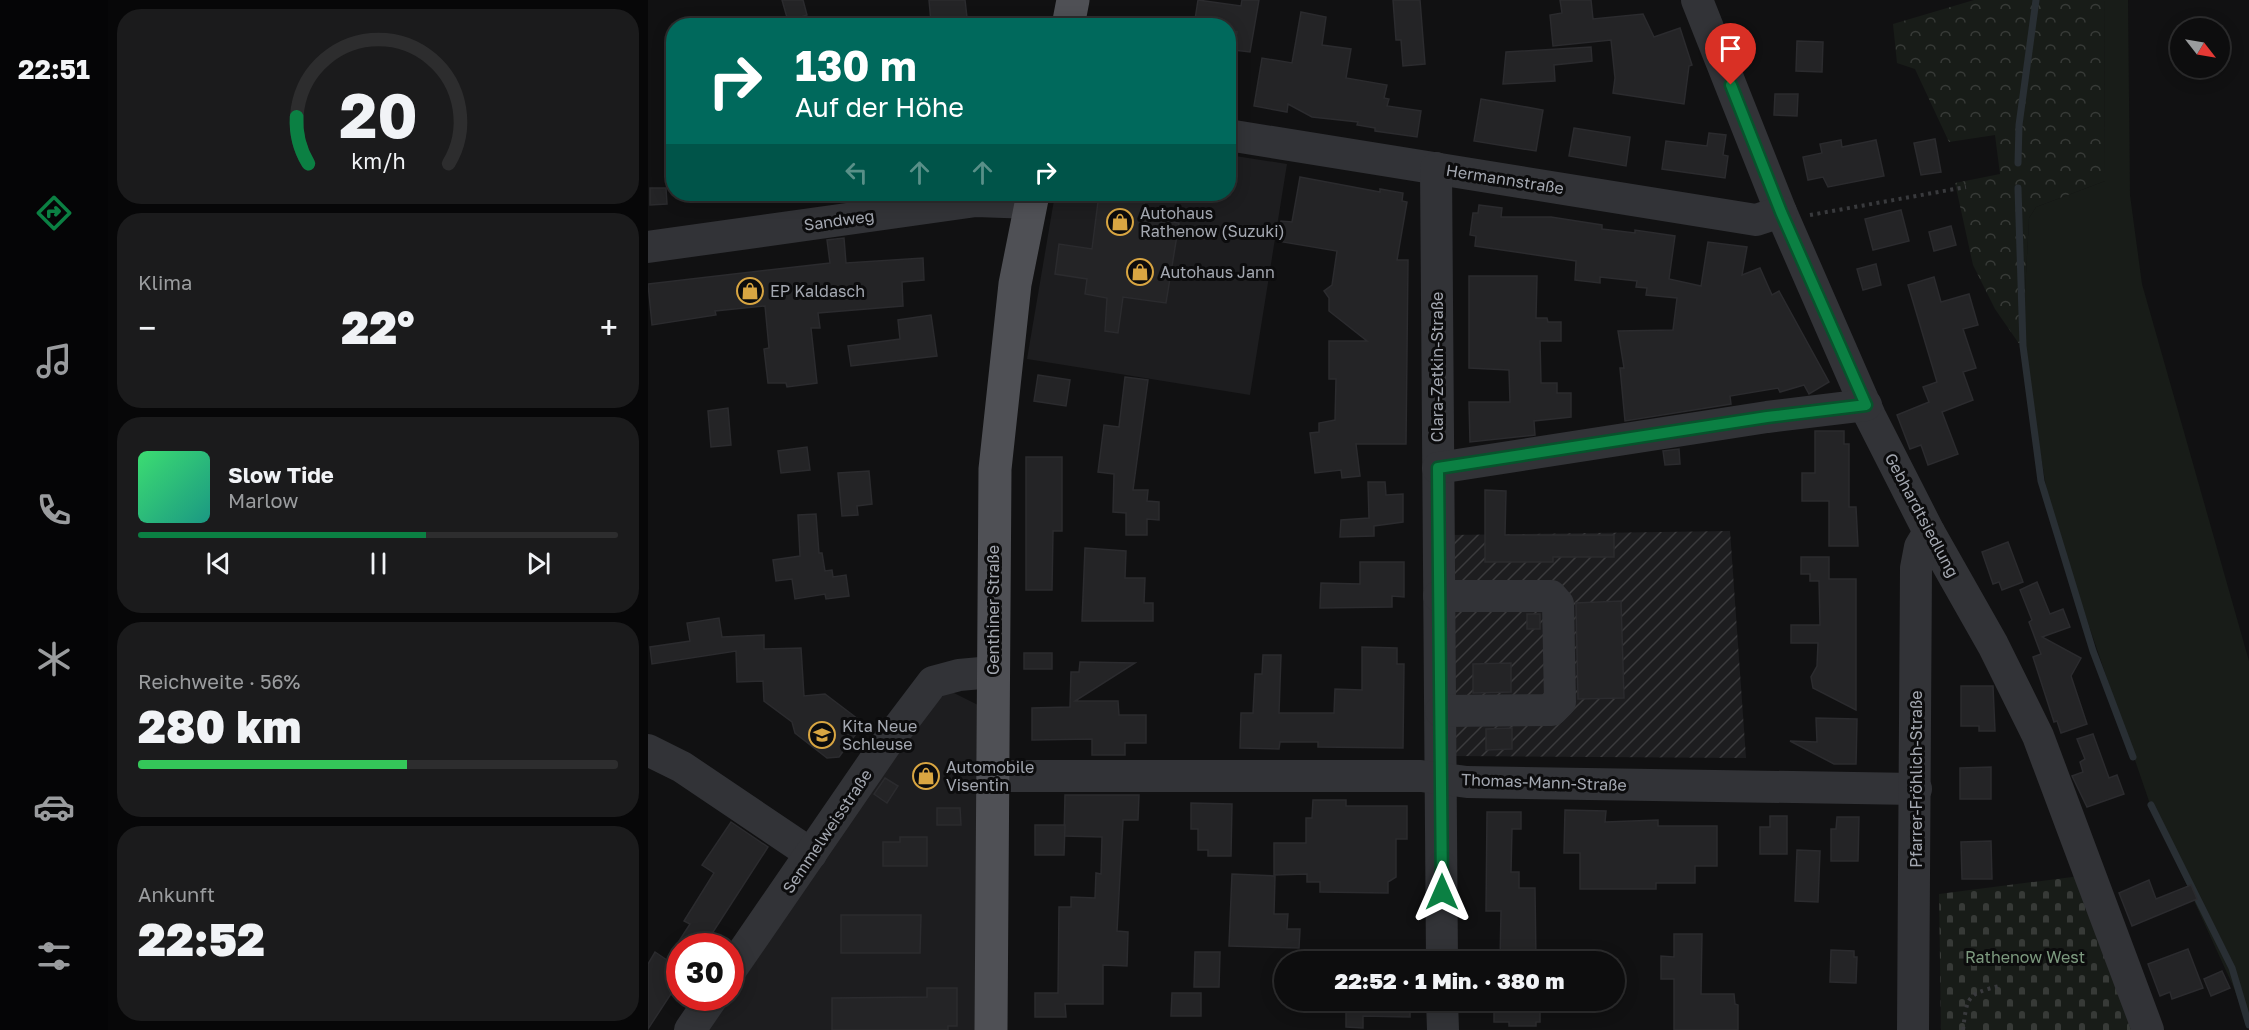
<!DOCTYPE html>
<html lang="de">
<meta charset="utf-8">
<style>
body{margin:0;font-family:"Golos Text",sans-serif;background:#1b1b1c;color:#f1f3f6;height:100vh;display:flex;flex-direction:column;font-size:22px;white-space:nowrap}
*{box-sizing:border-box;margin:0}
p{font-size:20px;color:#9a9c9e}
.icon{flex:none;width:33px;height:33px;fill:none;stroke:currentColor;stroke-width:2;stroke-linecap:round;stroke-linejoin:round}
.map{position:relative;flex:1;overflow:hidden}
.sheet{display:flex;flex-direction:column;gap:9px;padding:9px;background:#070708;width:540px}
.sheet>*{flex:none}
.top-card{position:absolute;left:18px;top:18px;width:570px;height:183px;border-radius:24px;box-shadow:0 3px 15px #0003,0 0 0 2px #2d2d2e;background:#00695c;color:#fff;overflow:hidden}
.needle{width:39px;rotate:121deg}
.controls{position:absolute;left:1522px;top:18px;display:grid;gap:12px}
.controls a{display:grid;place-items:center;width:60px;height:60px;border-radius:50%;background:#0d0d0e;box-shadow:0 3px 15px #0003,0 0 0 2px #2d2d2e;font-size:30px}
.speed{position:absolute;left:18px;top:933px;display:flex;gap:12px;font-size:30px;font-weight:700;text-align:center}
.speed>*{display:grid;place-content:center;width:78px;height:78px;border-radius:50%;background:#0d0d0e;box-shadow:0 3px 15px #0003,0 0 0 2px #2d2d2e;line-height:1}
.speed .limit{border:9px solid #d22;background:#fff;color:#111}
.pin{position:absolute;display:grid;place-items:center;width:51px;height:51px;color:#fff;margin:-62px -26px;border-radius:50% 50% 50% 0;rotate:-45deg;box-shadow:0 0 6px #0007}
.pin .icon{rotate:45deg}
.me{position:absolute;width:66px;margin:-33px;rotate:0deg;stroke-linejoin:round;filter:drop-shadow(0 0 4px #0008)}
.turn{display:flex;align-items:center;gap:21px;height:126px;padding:0 30px;font-size:27px}
.turn .icon{width:78px;height:78px;stroke-width:2.5}
.turn b{display:block;font-size:42px;line-height:51px}
.lanes{display:flex;align-items:center;height:57px;padding:0 30px;background:#0003;justify-content:center;gap:30px;direction:ltr}
.lanes .off{opacity:.35}
.big{font-size:45px;font-weight:800;line-height:1.1}
.sheet .tile{flex:1;display:flex;flex-direction:column;justify-content:center;gap:9px;min-width:0;padding:0 21px;border-radius:24px;background:#1b1b1c}
.sheet .dial{align-items:center;gap:0}
.dial svg{height:156px;overflow:visible;fill:none;stroke:#2d2d2e;stroke-width:7;stroke-linecap:round;text-anchor:middle}
.dial text{fill:#f1f3f6;stroke:none}
.song{display:flex;align-items:center;gap:18px}
.cover{width:72px;height:72px;border-radius:9px;background:linear-gradient(135deg,hsl(140 70% 55%),hsl(170 70% 35%))}
.played{height:6px;border-radius:3px;background:linear-gradient(90deg,#0b8043 60%,#2d2d2e 60%)}
.keys{display:flex;justify-content:space-around;direction:ltr}
.heat{display:flex;justify-content:space-between;align-items:center;font-size:33px;direction:ltr}
.charge{height:9px;border-radius:4px;background:linear-gradient(90deg,#34c759 56%,#2d2d2e 0)}
.trip{position:absolute;left:626px;top:951px;width:351px;height:60px;border-radius:30px;background:#0d0d0e;box-shadow:0 3px 15px #0003,0 0 0 2px #2d2d2e;font-weight:800;line-height:60px;text-align:center}
main{display:flex;flex:1;min-height:0}
.menu{display:flex;flex-direction:column;width:108px;justify-content:space-around;align-items:center;background:#050506;color:#9a9c9e}
.menu .icon{width:42px;height:42px}
.menu .on{color:#0b8043}
.menu b{font-size:27px;color:#f1f3f6}
.map>svg:first-child{display:block}
.built{fill:#1d1d1f}
.industrial{fill:url(#industrial-furrows)}
.green{fill:#181c18}
.forest{fill:url(#forest-crowns)}
.cemetery{fill:url(#cemetery-stones)}
.lines{fill:none;stroke-linecap:round;stroke-linejoin:round}
.stream{stroke:#292f34;stroke-width:7}
.building{fill:#242426;stroke:#2b2b2e;stroke-width:1.5}
.path{stroke:#393a3d;stroke-width:4;stroke-dasharray:3 4.5;stroke-linecap:butt}
.minor{stroke:#323337;stroke-width:32}
.major{stroke:#4f5055;stroke-width:33}
.route-casing{stroke:#07532c;stroke-width:15}
.route{stroke:#0b8043;stroke-width:10}
.labels{text-anchor:middle;dominant-baseline:central;stroke-width:6;stroke-linejoin:round;paint-order:stroke}
.street-label{font-size:16px;fill:#a4a8b1;stroke:#0c0c0d}
.poi-label{font-size:16px;fill:#a4a8b1;stroke:#0c0c0d;text-anchor:start}
.park-label{font-size:16px;fill:#7d9a7f;stroke:#0c0c0d}
</style>
<main>
<nav class="menu">
<b>22:51</b>
<svg class="icon on" aria-label="directions" viewBox="0 0 24 24"><path d="M12 3l9 9-9 9-9-9zM9 14v-3h6M13 9l2 2-2 2"/></svg>
<svg class="icon" aria-label="music" viewBox="0 0 24 24"><path d="M9 18V5l10-2v13"/><circle cx="6" cy="18" r="3"/><circle cx="16" cy="16" r="3"/></svg>
<svg class="icon" aria-label="phone" viewBox="0 0 24 24"><path d="M5 4h4l2 5-3 2q2 4 5 5l2-3 5 2v4C11 20 4 13 5 4z"/></svg>
<svg class="icon" aria-label="climate" viewBox="0 0 24 24"><path d="M12 3v18M4 7l16 10M4 17L20 7"/></svg>
<svg class="icon" aria-label="car" viewBox="0 0 24 24"><path d="M5 17H2v-5l4-1 3-4h7l3 4 3 1v5h-3M9 17h6M6 11h13"/><circle cx="7" cy="17" r="2"/><circle cx="17" cy="17" r="2"/></svg>
<svg class="icon" aria-label="filters" viewBox="0 0 24 24"><path d="M4 7h16M4 17h16"/><circle cx="9" cy="7" r="2"/><circle cx="15" cy="17" r="2"/></svg>
</nav>
<section class="sheet">
<div class="tile dial"><svg viewBox="0 0 100 80">
<path d="M14 69A42 42 0 1 1 86 69"/>
<path d="M14 69A42 42 0 0 1 8 45" stroke="#0b8043"/>
<text x="50" y="56" font-size="32" font-weight="700">20</text>
<text x="50" y="72" font-size="11">km/h</text>
</svg></div>
<div class="tile"><p>Klima</p>
<div class="heat"><a>−</a><b class="big">22°</b><a>+</a></div>
</div>
<div class="tile">
<div class="song"><i class="cover"></i><div><b>Slow Tide</b><p>Marlow</p></div></div>
<div class="played"></div>
<div class="keys"><svg class="icon" aria-label="previous" viewBox="0 0 24 24"><path d="M18 5L8 12l10 7zM5 5v14"/></svg><svg class="icon" aria-label="pause" viewBox="0 0 24 24"><path d="M8 5v14M16 5v14"/></svg><svg class="icon" aria-label="next" viewBox="0 0 24 24"><path d="M6 5l10 7-10 7zM19 5v14"/></svg></div>
</div>
<div class="tile"><p>Reichweite · 56%</p><b class="big">280 km</b><div class="charge"></div></div>
<div class="tile"><p>Ankunft</p><b class="big">22:52</b></div>
</section>
<div class="map">
<svg width="1601" height="1030" viewBox="0 0 1601 1030">
<defs>
<pattern id="industrial-furrows" width="10" height="10" patternUnits="userSpaceOnUse" patternTransform="scale(1.5)"><rect width="10" height="10" fill="#1d1d1f"/><path d="M-1 1l2-2M0 10L10 0M9 11l2-2" fill="none" stroke="#3b3b3d"/></pattern>
<pattern id="forest-crowns" width="20" height="18" patternUnits="userSpaceOnUse" patternTransform="scale(1.5)"><rect width="20" height="18" fill="#181c18"/><path d="M2 6a3 3 0 1 1 6 0M12 15a3 3 0 1 1 6 0" fill="none" stroke="#373a37"/></pattern>
<pattern id="cemetery-stones" width="16" height="16" patternUnits="userSpaceOnUse" patternTransform="scale(1.5)"><rect width="16" height="16" fill="#181c18"/><path d="M2 7V4a2 2 0 0 1 4 0v3zM10 15v-3a2 2 0 0 1 4 0v3z" fill="#373a37"/></pattern>
</defs>
<rect width="100%" height="100%" fill="#111112"/>
<g class="built">
<polygon points="581,155 639,164 602,395 379,359 407,194 580,194"/>
<polygon points="300,690 334,707 334,1030 58,1030 80,998 82,998 83,994 263,729"/>
</g>
<polygon class="industrial" points="1082,531 1098,758 805,756 801,535"/>
<polygon class="green" points="1456,0 1480,0 1482,195 1494,284 1601,661 1601,1029 1585,986 1503,807 1403,515 1374,348 1381,218 1388,207 1457,181"/>
<polygon class="forest" points="1326,0 1456,0 1457,181 1388,207 1381,218 1374,348 1347,309 1325,265 1307,183 1352,174 1347,135 1301,142 1267,69 1249,63 1245,24"/>
<polygon class="cemetery" points="1432,876 1483,1030 1293,1030 1291,894"/>
<g class="lines">
<g class="stream">
<polyline points="1370,163 1371,125 1388,0"/>
<polyline points="1370,188 1375,346 1393,481 1445,651 1485,757"/>
<polyline points="1503,805 1584,968 1601,1025"/>
</g>
</g>
<g class="building">
<polygon points="134,0 155,0 159,15 140,21"/>
<polygon points="281,0 317,0 320,26 288,26 288,21 283,22"/>
<polygon points="550,0 593,6 594,0 611,0 602,52 586,50 589,32 580,31 580,26 546,26"/>
<polygon points="745,0 772,0 777,64 755,66 753,40 748,40"/>
<polygon points="912,0 943,0 945,19 995,14 1006,37 1032,28 1044,65 1041,66 1036,104 965,93 967,78 963,40 905,46 902,15 914,13"/>
<polygon points="653,12 678,17 674,45 703,49 698,78 739,85 736,98 741,99 739,106 773,111 769,137 727,131 727,128 709,125 710,122 664,117 640,104 639,112 606,106 614,58 644,63"/>
<polygon points="1149,41 1175,42 1174,72 1148,71"/>
<polygon points="943,47 944,61 906,65 907,81 855,84 858,52"/>
<polygon points="1127,94 1150,94 1149,116 1126,115"/>
<polygon points="833,99 895,110 888,151 826,141"/>
<polygon points="926,128 982,137 978,166 921,156"/>
<polygon points="1061,133 1078,135 1075,155 1080,156 1077,178 1014,169 1018,141 1059,146"/>
<polygon points="1287,139 1293,172 1273,175 1266,143"/>
<polygon points="1193,140 1194,147 1228,140 1236,176 1180,187 1175,177 1160,180 1155,157 1174,153 1172,144"/>
<polygon points="652,177 732,192 732,189 755,193 754,201 759,202 749,260 760,260 758,444 708,444 712,476 694,478 693,470 667,473 662,433 671,432 671,423 687,420 688,379 681,379 681,341 719,341 681,311 681,298 676,291 684,285 689,251 629,241 633,221 644,222"/>
<polygon points="2,188 18,188 19,204 2,205"/>
<polygon points="451,194 497,194 495,217 531,223 518,303 475,297 470,333 457,331 459,298 437,294 439,279 407,274 411,244 444,249"/>
<polygon points="831,205 854,208 853,217 903,217 954,225 954,229 987,233 987,230 1027,236 1021,279 1053,286 1060,242 1099,247 1094,275 1112,268 1124,295 1131,291 1181,382 1161,394 1156,385 1132,392 1130,388 1082,396 1083,404 977,421 972,368 976,368 970,331 1025,330 1029,298 998,295 999,288 988,287 989,281 952,277 952,283 927,280 928,261 827,246 828,236 822,235 825,213 830,213"/>
<polygon points="1253,210 1261,241 1225,250 1217,219"/>
<polygon points="1303,226 1308,245 1286,251 1281,232"/>
<polygon points="196,238 198,263 275,258 276,280 254,282 255,306 170,313 172,328 163,328 169,383 139,387 138,383 120,383 116,349 121,348 117,306 67,311 68,315 4,325 0,284 182,263 179,240"/>
<polygon points="1228,264 1233,285 1215,290 1209,269"/>
<polygon points="821,276 889,276 888,318 899,318 900,322 913,322 913,341 892,341 893,383 909,383 909,393 923,393 923,417 886,421 887,435 822,442 821,402 862,402 861,370 821,368"/>
<polygon points="1286,277 1293,302 1321,294 1330,325 1315,329 1328,368 1315,372 1325,400 1294,412 1310,454 1280,465 1273,445 1262,449 1249,415 1281,402 1275,387 1289,382 1260,285"/>
<polygon points="283,315 289,356 203,366 200,346 252,339 250,320"/>
<polygon points="390,375 422,380 418,406 386,401"/>
<polygon points="477,377 500,380 485,490 500,490 499,501 511,502 511,520 499,519 499,535 478,535 478,513 465,512 466,474 450,472 456,425 471,427"/>
<polygon points="80,408 83,445 63,447 60,411"/>
<polygon points="1167,431 1196,431 1196,444 1201,444 1201,507 1208,507 1210,546 1181,546 1181,501 1154,501 1154,473 1167,473"/>
<polygon points="159,447 162,470 133,473 130,451"/>
<polygon points="1031,449 1032,464 1017,465 1015,451"/>
<polygon points="378,457 414,457 414,531 405,531 404,590 378,590"/>
<polygon points="221,471 224,504 209,506 210,515 194,516 190,473"/>
<polygon points="720,482 737,482 738,495 755,494 755,522 726,526 726,536 692,537 693,520 721,518"/>
<polygon points="837,490 858,491 857,535 966,535 966,557 905,557 905,562 837,562"/>
<polygon points="168,514 171,553 174,553 177,571 184,570 185,577 198,575 201,596 178,599 177,594 147,599 144,579 128,581 125,560 152,556 150,515"/>
<polygon points="1360,542 1375,582 1354,590 1351,582 1345,584 1334,552"/>
<polygon points="437,548 478,551 477,578 497,578 496,603 505,603 505,621 434,621"/>
<polygon points="1153,557 1181,557 1181,579 1208,579 1208,710 1165,688 1163,677 1169,666 1170,643 1143,643 1143,625 1172,625 1171,581 1162,581 1162,574 1153,574"/>
<polygon points="712,562 756,562 756,597 744,596 744,607 672,608 673,583 712,584"/>
<polygon points="1389,582 1402,614 1415,609 1422,627 1394,637 1433,658 1423,676 1439,724 1413,733 1409,721 1406,722 1385,657 1393,654 1381,622 1384,620 1372,590"/>
<polygon points="973,601 976,698 930,699 928,603"/>
<rect x="879" y="614" width="13" height="15"/>
<polygon points="71,618 74,637 116,635 116,649 153,648 156,696 177,694 210,719 210,731 191,757 179,758 147,733 144,722 116,701 115,681 89,682 88,651 4,664 2,647 42,641 39,623"/>
<polygon points="714,647 749,648 749,664 756,664 755,748 670,747 670,742 632,742 631,749 592,748 593,713 605,713 607,674 614,674 615,655 633,655 631,713 686,713 687,689 714,690"/>
<rect x="376" y="653" width="28" height="16"/>
<polygon points="432,662 487,663 427,701 470,701 471,715 498,715 498,743 477,743 477,755 444,755 444,739 384,740 384,708 422,707 423,672 431,672"/>
<polygon points="863,663 863,692 825,693 825,664"/>
<polygon points="1313,686 1345,686 1347,731 1331,731 1331,726 1313,726"/>
<polygon points="1168,718 1209,719 1208,764 1186,764 1142,741 1169,742"/>
<polygon points="864,728 864,749 838,750 838,729"/>
<polygon points="1445,734 1461,778 1469,775 1476,794 1439,807 1424,776 1435,772 1432,762 1437,759 1429,739"/>
<polygon points="1343,767 1343,799 1312,799 1312,768"/>
<polygon points="237,778 250,786 239,803 226,794"/>
<polygon points="417,795 491,795 490,820 475,820 469,931 480,932 479,966 455,965 455,1004 417,1004 418,1017 387,1017 387,993 410,993 411,907 423,907 423,897 447,898 448,873 453,874 454,837 416,836"/>
<polygon points="665,800 698,800 698,806 759,806 759,839 748,839 748,877 740,882 740,893 672,892 672,882 659,882 659,874 626,875 626,843 658,843 658,818 664,818"/>
<polygon points="543,803 584,804 583,856 560,856 560,850 550,850 550,829 543,829"/>
<polygon points="289,808 312,808 313,825 289,825"/>
<polygon points="917,810 958,811 957,822 1010,820 1010,826 1069,826 1069,866 1047,866 1047,883 1008,883 1008,889 932,889 932,853 916,853"/>
<polygon points="839,812 873,812 873,829 864,829 863,872 871,872 871,888 887,888 888,962 852,962 853,911 838,911"/>
<polygon points="1122,816 1139,816 1139,854 1112,854 1112,827 1122,827"/>
<polygon points="1189,817 1211,817 1210,861 1183,861 1183,829 1188,829"/>
<polygon points="83,822 120,847 56,946 32,946 32,980 0,1029 0,964 7,952 19,960 42,924 36,921 66,873 54,865"/>
<polygon points="387,825 417,825 416,855 387,855"/>
<polygon points="252,837 279,837 279,866 235,866 235,842 252,842"/>
<polygon points="1343,841 1344,879 1314,879 1313,842"/>
<polygon points="1149,850 1172,851 1170,902 1147,901"/>
<polygon points="584,874 627,876 626,914 640,914 639,929 652,929 651,948 581,946"/>
<polygon points="1501,880 1508,899 1543,885 1549,899 1484,926 1471,893"/>
<polygon points="193,915 273,915 272,953 193,953"/>
<polygon points="1026,934 1054,934 1053,994 1086,994 1087,1004 1090,1005 1090,1030 1026,1030 1026,979 1013,979 1013,956 1026,957"/>
<polygon points="1540,949 1555,988 1524,999 1522,992 1512,996 1500,964"/>
<polygon points="1183,950 1206,951 1206,957 1209,957 1208,983 1182,982"/>
<polygon points="547,952 572,952 571,987 546,987"/>
<polygon points="1574,971 1582,988 1563,996 1556,979"/>
<polygon points="279,988 309,988 309,1026 300,1026 300,1030 184,1030 184,998 279,997"/>
<polygon points="524,993 553,993 553,1016 523,1016"/>
<polygon points="698,1000 762,1000 762,1017 715,1016 715,1028 698,1027"/>
<polygon points="846,1000 892,1000 892,1022 888,1022 888,1026 861,1026 861,1022 846,1022"/>
</g>
<g class="lines">
<g class="path">
<polyline points="1162,215 1318,187"/>
<path d="M1315 1030C1319 998 1318 994 1351 986"/>
</g>
<g class="minor">
<polyline points="1049,0 1133,212 1222,416 1281,532 1345,645 1390,736 1500,1030"/>
<polyline points="580,135 1108,220 1133,212"/>
<polyline points="788,168 794,962"/>
<polyline points="0,247 328,201 383,203"/>
<polyline points="790,468 1119,417 1218,405"/>
<polyline points="791,596 903,596 910,604 912,702 904,710 793,711"/>
<polyline points="0,750 34,767 163,854"/>
<polyline points="345,776 773,776 819,782 1268,789"/>
<polyline points="82,971 238,744 285,682 311,675 344,672"/>
<polyline points="794,1000 795,1030"/>
<polyline points="42,1030 64,998"/>
<polyline points="1265,1030 1268,568 1272,547 1281,532"/>
</g>
<g class="major">
<polyline points="420,26 425,0"/>
<polyline points="343,1030 347,469 367,284 385,194"/>
</g>
</g>
<g class="lines">
<defs>
<polyline id="route" points="794,892 790,468 1119,417 1218,405 1133,212 1083,85"/>
</defs>
<use href="#route" class="route-casing"/>
<use href="#route" class="route"/>
</g>
<defs>
<symbol id="shop-ring" viewBox="-11 -11 22 22"><circle r="9.5" fill="#0c0c0d" stroke="#d9a642" stroke-width="1.5"/><path d="M-5-2.5h2.3a2.7 3.5 0 0 1 5.4 0H5L5.5 6h-11ZM-1.5-2.5h3a1.5 2.3 0 0 0-3 0Z" fill="#d9a642"/></symbol>
<symbol id="school-ring" viewBox="-11 -11 22 22"><circle r="9.5" fill="#0c0c0d" stroke="#d9a642" stroke-width="1.5"/><path d="M0-5L7-2L0 1L-7-2ZM-4 1L0 2.5L4 1V4Q0 6-4 4Z" fill="#d9a642"/></symbol>
</defs>
<g fill-rule="evenodd">
<use href="#shop-ring" x="457" y="207" width="30" height="30"/>
<use href="#shop-ring" x="477" y="257" width="30" height="30"/>
<use href="#shop-ring" x="87" y="276" width="30" height="30"/>
<use href="#school-ring" x="159" y="720" width="30" height="30"/>
<use href="#shop-ring" x="263" y="761" width="30" height="30"/>
</g>
<g class="labels">
<g class="street-label">
<text transform="translate(857 179) rotate(9)">Hermannstraße</text>
<text transform="translate(191 220) rotate(-8)">Sandweg</text>
<text transform="translate(789 367) rotate(-90)">Clara-Zetkin-Straße</text>
<text transform="translate(1274 515) rotate(62)">Gebhardtsiedlung</text>
<text transform="translate(345 610) rotate(-90)">Genthiner Straße</text>
<text transform="translate(1268 779) rotate(-90)">Pfarrer-Fröhlich-Straße</text>
<text transform="translate(896 782) rotate(2)">Thomas-Mann-Straße</text>
<text transform="translate(179 831) rotate(-56)">Semmelweisstraße</text>
</g>
<g class="poi-label">
<text x="492" y="213">Autohaus<tspan x="492" dy="18">Rathenow (Suzuki)</tspan></text>
<text x="512" y="272">Autohaus Jann</text>
<text x="122" y="291">EP Kaldasch</text>
<text x="194" y="726">Kita Neue<tspan x="194" dy="18">Schleuse</tspan></text>
<text x="298" y="767">Automobile<tspan x="298" dy="18">Visentin</tspan></text>
</g>
<g class="park-label">
<text x="1377" y="957">Rathenow West</text>
</g>
</g>
</svg>
<div class="controls">
<a><svg class="needle" viewBox="-14 -14 28 28"><path d="M0-13l5 13h-10z" fill="#e53935"/><path d="M0 13l5-13h-10z" fill="#9a9c9e"/></svg></a>
</div>
<div class="speed"><div class="limit">30</div></div>
<div class="pin" style="left:1083px;top:85px;background:#d93025"><svg class="icon" aria-label="arrive" viewBox="0 0 24 24"><path d="M6 21V4h12l-3 4 3 4H6"/></svg></div>
<svg class="me" style="left:794px;top:892px" viewBox="-20 -20 40 40"><path d="M0-17L14 15 0 8-14 15z" fill="#0b8043" stroke="#fff" stroke-width="4"/></svg>
<div class="trip">22:52 · 1 Min. · 380 m</div>
<div class="top-card">
<div class="turn"><svg class="icon" aria-label="right" viewBox="0 0 24 24"><path d="M7 20v-9h11M14 6l5 5-5 5"/></svg><div><b>130 m</b>Auf der Höhe</div></div>
<div class="lanes"><svg class="icon off" aria-label="left" viewBox="0 0 24 24"><path d="M17 20v-9H6M10 6l-5 5 5 5"/></svg><svg class="icon off" aria-label="ahead" viewBox="0 0 24 24"><path d="M12 20V5M6 11l6-6 6 6"/></svg><svg class="icon off" aria-label="ahead" viewBox="0 0 24 24"><path d="M12 20V5M6 11l6-6 6 6"/></svg><svg class="icon" aria-label="right" viewBox="0 0 24 24"><path d="M7 20v-9h11M14 6l5 5-5 5"/></svg></div>
</div>
</div>
</main>
